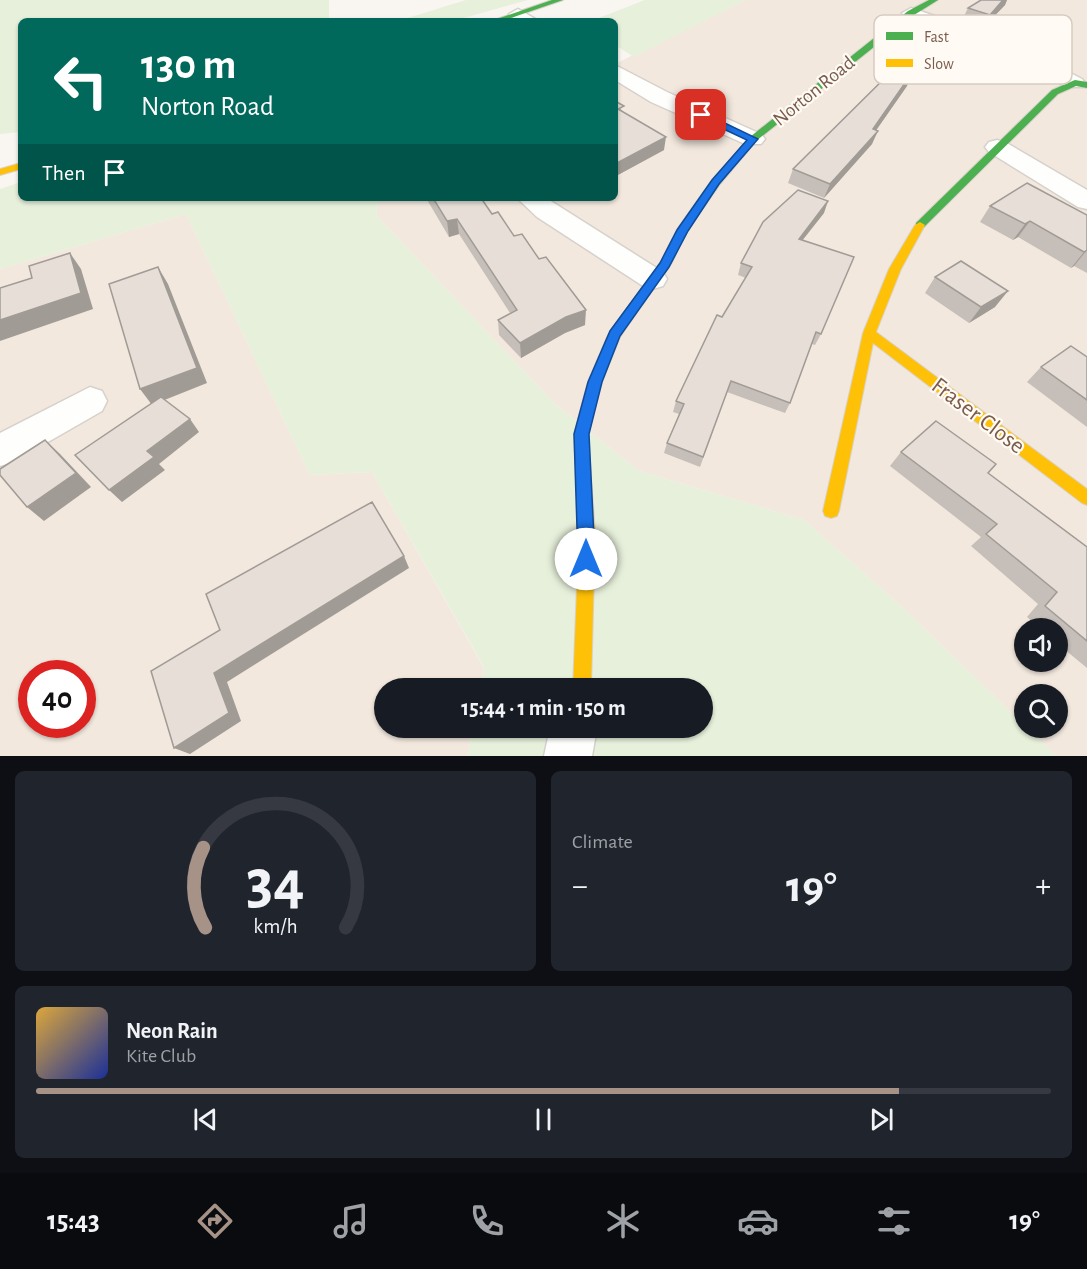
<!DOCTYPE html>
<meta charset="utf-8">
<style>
body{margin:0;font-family:"Alegreya Sans",sans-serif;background:#20242c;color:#f1f3f6;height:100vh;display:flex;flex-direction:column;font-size:22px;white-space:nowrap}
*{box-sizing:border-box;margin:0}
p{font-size:20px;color:#9ea1a6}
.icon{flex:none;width:33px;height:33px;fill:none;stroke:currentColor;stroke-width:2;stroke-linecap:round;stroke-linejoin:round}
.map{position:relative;height:756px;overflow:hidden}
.details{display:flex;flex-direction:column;gap:15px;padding:15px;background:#0d0f14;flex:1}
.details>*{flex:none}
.top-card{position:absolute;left:18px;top:18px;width:600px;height:183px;border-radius:9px;box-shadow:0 2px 4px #0004;background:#00695c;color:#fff;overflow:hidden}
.tools{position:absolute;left:1014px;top:618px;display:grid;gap:12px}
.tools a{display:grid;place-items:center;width:54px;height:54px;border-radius:50%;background:#171b24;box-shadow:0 2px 4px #0004;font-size:30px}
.speed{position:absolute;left:18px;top:660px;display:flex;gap:12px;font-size:30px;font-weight:700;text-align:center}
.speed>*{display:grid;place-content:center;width:78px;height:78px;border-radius:50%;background:#171b24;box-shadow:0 2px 4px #0004;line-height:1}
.speed .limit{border:9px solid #d22;background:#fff;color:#111}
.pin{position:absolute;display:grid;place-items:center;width:51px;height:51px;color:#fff;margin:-26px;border-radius:12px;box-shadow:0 3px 9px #0006}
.me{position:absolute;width:66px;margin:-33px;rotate:0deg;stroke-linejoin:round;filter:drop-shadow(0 0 4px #0008)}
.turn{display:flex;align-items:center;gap:21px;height:126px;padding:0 24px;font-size:27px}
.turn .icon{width:78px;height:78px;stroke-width:2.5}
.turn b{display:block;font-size:42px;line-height:51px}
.then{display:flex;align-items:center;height:57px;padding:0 24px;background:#0003;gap:12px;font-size:22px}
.big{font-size:45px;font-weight:700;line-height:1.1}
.details .widget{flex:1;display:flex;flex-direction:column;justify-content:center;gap:9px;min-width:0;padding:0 21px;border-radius:9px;background:#20242c}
.details .dial{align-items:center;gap:0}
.dial svg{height:156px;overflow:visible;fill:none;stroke:#363941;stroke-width:7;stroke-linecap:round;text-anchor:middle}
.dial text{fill:#f1f3f6;stroke:none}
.song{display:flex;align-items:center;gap:18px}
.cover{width:72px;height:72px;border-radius:9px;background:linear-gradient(135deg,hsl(40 70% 55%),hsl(230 70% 35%))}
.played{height:6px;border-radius:3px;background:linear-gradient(90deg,#a69286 85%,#363941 85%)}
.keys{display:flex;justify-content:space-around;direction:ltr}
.heat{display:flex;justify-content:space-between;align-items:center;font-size:33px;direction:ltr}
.details .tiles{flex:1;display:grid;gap:15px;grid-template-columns:1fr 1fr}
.widget:last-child{grid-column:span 2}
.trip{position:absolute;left:374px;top:678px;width:339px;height:60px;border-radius:30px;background:#171b24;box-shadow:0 2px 4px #0004;font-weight:700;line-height:60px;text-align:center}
.tab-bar{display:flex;height:96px;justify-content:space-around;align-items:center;background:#090b0e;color:#9ea1a6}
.tab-bar .icon{width:42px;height:42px}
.tab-bar .active{color:#a69286}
.tab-bar b{font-size:27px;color:#f1f3f6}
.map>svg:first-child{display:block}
.residential{fill:#f2e8de;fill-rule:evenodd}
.green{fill:#e7f0db}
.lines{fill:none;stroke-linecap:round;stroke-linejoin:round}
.street-casing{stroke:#d7d1cb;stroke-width:3}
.fast-casing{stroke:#d9d2cb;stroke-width:2}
.slow-casing{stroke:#d9d2cb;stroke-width:2}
.street{fill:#fefefd;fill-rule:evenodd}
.fast{fill:#4caf50;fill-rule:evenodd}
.slow{fill:#ffc107;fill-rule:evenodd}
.wall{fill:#c6bfb9}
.shaded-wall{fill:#a19b96}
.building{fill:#e6ded7;stroke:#a19b96;stroke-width:1.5}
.route{fill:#1a73e8;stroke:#114b97;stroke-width:1.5}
.labels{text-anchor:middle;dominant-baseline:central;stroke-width:4.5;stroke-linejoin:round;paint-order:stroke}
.far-street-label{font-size:20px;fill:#7a5c4d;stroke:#fffaf3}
.street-label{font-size:24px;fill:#7a5c4d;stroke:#fffaf3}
.key{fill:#fffaf3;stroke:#d7cbc1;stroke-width:1.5}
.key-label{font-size:16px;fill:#7a5c4d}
</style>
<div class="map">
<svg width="1087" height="756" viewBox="0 0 1087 756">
<rect width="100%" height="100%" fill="#f9f5f0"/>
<g class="residential">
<path d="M745 0H1087V756H1056L1027 728H1058V694H1024V725L901 606 804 520 639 471 555 404 376 215 379 198H615V64ZM1024 628H1058V662H1024Z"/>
<path d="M186 214 310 475 372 472 484 668 480 688H384V728H473L467 756H0V269ZM32 674H82V724H32Z"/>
</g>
<g class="green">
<polygon points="0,0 329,0 329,21 21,21 21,132 0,134"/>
<polygon points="466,0 528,0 453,21 398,21"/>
<polygon points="645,0 745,0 634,57 615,45 615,21 591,21"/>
<polygon points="21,182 21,198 379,198 376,215 555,404 639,471 804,520 901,606 1056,756 467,756 473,728 702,728 702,688 480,688 484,667 372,472 310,475 186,214 0,269 0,189"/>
</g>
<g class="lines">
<defs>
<g id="street">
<polygon points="911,8 1004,39 1082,79 1085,83 1082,87 1068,87 990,47 905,17 902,13"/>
<polygon points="518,9 539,21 517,21 509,14"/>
<polygon points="615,65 667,92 761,134 765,139 761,144 745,144 651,102 615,80"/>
<polygon points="997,140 1005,142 1087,190 1087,209 1078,207 989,152 985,147 989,142"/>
<polygon points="517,198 546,198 663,272 667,279 663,286 653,289 643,286 537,217"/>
<polygon points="90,387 102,391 107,401 102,411 13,462 0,466 0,433"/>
<polygon points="550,728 597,728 592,756 544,756"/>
</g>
<g id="fast">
<polygon points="552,0 563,0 502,21 491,21"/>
<polygon points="929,0 938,0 914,15 756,141 720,184 687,231 671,264 642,305 634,305 632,302 660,263 678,228 712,180 750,137 908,11"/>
<polygon points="1075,80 1087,82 1087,88 1076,86 1058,94 924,227 916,227 916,223 1052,90"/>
</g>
<g id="slow">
<polygon points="21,163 21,169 0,175 0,169"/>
<polygon points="920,222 925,225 901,269 876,332 1087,489 1087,505 1082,503 873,343 839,511 837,516 831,518 825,516 823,511 863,333 889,269 915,225"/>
<polygon points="638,298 644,302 620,337 602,382 588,434 595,535 591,688 573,688 579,535 574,434 588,382 608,335 634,299"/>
</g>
</defs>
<use href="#street" class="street-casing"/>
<use href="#fast" class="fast-casing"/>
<use href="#slow" class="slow-casing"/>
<use href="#street" class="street"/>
<use href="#fast" class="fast"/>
<use href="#slow" class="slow"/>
</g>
<g class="wall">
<polygon points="981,0 1007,0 1005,5 982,29 973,26 978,28 971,43 939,77 905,67 907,86 876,130 872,144 824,198 788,183 793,169 903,65 909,51 961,22 968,8"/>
<polygon points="615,101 623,112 664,150 616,176 615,176"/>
<polygon points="426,198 481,198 492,214 514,236 585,325 565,333 521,358 499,335 498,320 510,313 459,234 449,237"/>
<polygon points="990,206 1087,215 1087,273 1074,266 1071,268 1018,237 1013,240 980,222"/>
<polygon points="824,213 802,240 821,334 815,345 812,344 790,403 785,413 727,392 700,467 664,453 667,443 679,414 673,412 676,401 722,317 746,278 738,275 741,263"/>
<polygon points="935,277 995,307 969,323 925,293"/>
<polygon points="1087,357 1087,427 1027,382 1041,367"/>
<polygon points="901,452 988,473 1087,547 1087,668 1058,644 1058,628 1040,628 1027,617 1038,604 971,546 981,537 890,466"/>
</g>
<g class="shaded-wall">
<polygon points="1003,0 1007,0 1005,5 982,29 990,15"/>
<polygon points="978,28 971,43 939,77 946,62"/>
<polygon points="912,73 907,86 868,142 878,131 872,144 824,198 830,184 873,129"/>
<polygon points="666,137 664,150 616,176 617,163"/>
<polygon points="828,201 824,213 794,251 799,239"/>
<polygon points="457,219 459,234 449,237 447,221"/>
<polygon points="1030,221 1018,237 1013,240 1025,224"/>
<polygon points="1087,250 1074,266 1071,268 1084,252"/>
<polygon points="70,253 81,269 93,309 0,341 0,320"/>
<polygon points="158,267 168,284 207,383 152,405 140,389"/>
<polygon points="1008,291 995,307 969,323 981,307"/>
<polygon points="586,310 585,325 565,333 521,358 520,343 566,317"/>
<polygon points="190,419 199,432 159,464 165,470 122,502 109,490 147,451"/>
<polygon points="45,440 60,454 91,487 44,521 27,507"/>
<polygon points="404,556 409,568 227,682 241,721 190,754 174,748 214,673"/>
</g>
<g class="building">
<polygon points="981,0 1003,0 990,15 968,8"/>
<polygon points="900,63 912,73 873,129 878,131 830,184 793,169"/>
<polygon points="615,101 624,106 618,109 666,137 617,163 615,162"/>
<polygon points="1027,183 1087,215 1087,250 1084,252 1030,221 1025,224 990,206"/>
<polygon points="798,190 828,201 799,239 854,257 821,334 816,332 790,403 731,381 703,457 667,443 684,404 676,401 717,315 722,317 752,267 741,263 763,222"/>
<polygon points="433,198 481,198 492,214 498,212 514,236 522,234 539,259 546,257 586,310 566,317 520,343 498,320 517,310 457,219 447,221"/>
<polygon points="70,253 81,293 0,320 0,288 32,278 29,266"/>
<polygon points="961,261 1008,291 981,307 935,277"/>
<polygon points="158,267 197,368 140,389 109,284"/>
<polygon points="1071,346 1087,357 1087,400 1041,367"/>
<polygon points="161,397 190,419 147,451 154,457 109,490 75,455"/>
<polygon points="936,421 996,464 988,473 1087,547 1087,641 1045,606 1057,592 986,534 997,524 901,452"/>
<polygon points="45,440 76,473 27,507 0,475 0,469"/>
<polygon points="372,502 404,556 214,673 229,713 174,748 151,671 220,630 206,594"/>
</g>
<polygon class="route" points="698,113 704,113 758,139 719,184 688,231 669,267 620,336 602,382 589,434 595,559 592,564 586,567 580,564 578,559 574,434 588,382 610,331 660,263 677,230 712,180 747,140 698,117"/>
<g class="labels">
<g class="far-street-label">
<text transform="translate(814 91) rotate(-39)">Norton Road</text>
</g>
<g class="street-label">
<text transform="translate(978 416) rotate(37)">Fraser Close</text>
</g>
</g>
<rect x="874" y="15" width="198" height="69" rx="9" class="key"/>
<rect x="886" y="32" width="27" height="8" fill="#4caf50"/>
<rect x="886" y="59" width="27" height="8" fill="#ffc107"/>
<g class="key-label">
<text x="924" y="42">Fast</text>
<text x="924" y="69">Slow</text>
</g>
</svg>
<div class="tools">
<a><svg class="icon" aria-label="sound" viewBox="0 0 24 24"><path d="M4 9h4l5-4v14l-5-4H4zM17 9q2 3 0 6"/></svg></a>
<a><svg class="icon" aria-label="search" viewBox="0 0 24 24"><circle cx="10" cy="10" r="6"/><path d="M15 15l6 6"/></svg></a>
</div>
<div class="speed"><div class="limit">40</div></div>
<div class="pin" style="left:701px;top:115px;background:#d93025"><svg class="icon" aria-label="arrive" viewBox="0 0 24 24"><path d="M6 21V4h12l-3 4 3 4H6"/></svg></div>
<svg class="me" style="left:586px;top:559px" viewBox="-20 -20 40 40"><circle r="19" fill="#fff"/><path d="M0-13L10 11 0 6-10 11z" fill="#1a73e8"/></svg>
<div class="trip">15:44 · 1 min · 150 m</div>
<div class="top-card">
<div class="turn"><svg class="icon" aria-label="left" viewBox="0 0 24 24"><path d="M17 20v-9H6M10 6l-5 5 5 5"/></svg><div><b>130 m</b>Norton Road</div></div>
<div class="then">Then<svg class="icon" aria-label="arrive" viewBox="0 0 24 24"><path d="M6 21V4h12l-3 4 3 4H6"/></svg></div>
</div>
</div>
<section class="details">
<div class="tiles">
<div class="widget dial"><svg viewBox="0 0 100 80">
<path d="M14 69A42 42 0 1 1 86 69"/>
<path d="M14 69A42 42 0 0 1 13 28" stroke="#a69286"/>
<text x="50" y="56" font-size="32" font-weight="700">34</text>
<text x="50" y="72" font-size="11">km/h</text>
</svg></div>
<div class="widget"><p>Climate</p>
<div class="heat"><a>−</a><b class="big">19°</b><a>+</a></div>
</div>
<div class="widget">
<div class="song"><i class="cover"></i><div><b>Neon Rain</b><p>Kite Club</p></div></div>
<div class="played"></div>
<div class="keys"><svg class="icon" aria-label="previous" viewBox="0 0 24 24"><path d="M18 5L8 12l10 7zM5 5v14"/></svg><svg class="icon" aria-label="pause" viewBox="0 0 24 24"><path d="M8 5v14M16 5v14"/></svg><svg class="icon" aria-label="next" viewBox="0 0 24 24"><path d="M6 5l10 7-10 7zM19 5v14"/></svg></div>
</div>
</div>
</section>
<nav class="tab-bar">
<b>15:43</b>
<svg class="icon active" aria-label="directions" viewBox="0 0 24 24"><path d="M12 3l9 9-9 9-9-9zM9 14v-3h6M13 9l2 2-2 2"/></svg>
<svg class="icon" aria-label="music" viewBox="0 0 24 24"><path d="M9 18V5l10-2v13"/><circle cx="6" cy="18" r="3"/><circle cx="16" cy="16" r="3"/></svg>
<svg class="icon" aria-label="phone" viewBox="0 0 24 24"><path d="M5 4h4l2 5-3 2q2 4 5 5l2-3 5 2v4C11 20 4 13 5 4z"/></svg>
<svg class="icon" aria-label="climate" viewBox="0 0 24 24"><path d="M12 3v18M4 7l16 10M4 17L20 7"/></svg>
<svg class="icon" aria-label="car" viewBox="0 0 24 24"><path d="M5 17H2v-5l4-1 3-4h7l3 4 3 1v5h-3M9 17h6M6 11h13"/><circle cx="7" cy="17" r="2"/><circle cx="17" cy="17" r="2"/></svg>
<svg class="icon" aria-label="filters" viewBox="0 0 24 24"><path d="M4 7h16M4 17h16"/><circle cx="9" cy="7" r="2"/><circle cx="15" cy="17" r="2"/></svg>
<b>19°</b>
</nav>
